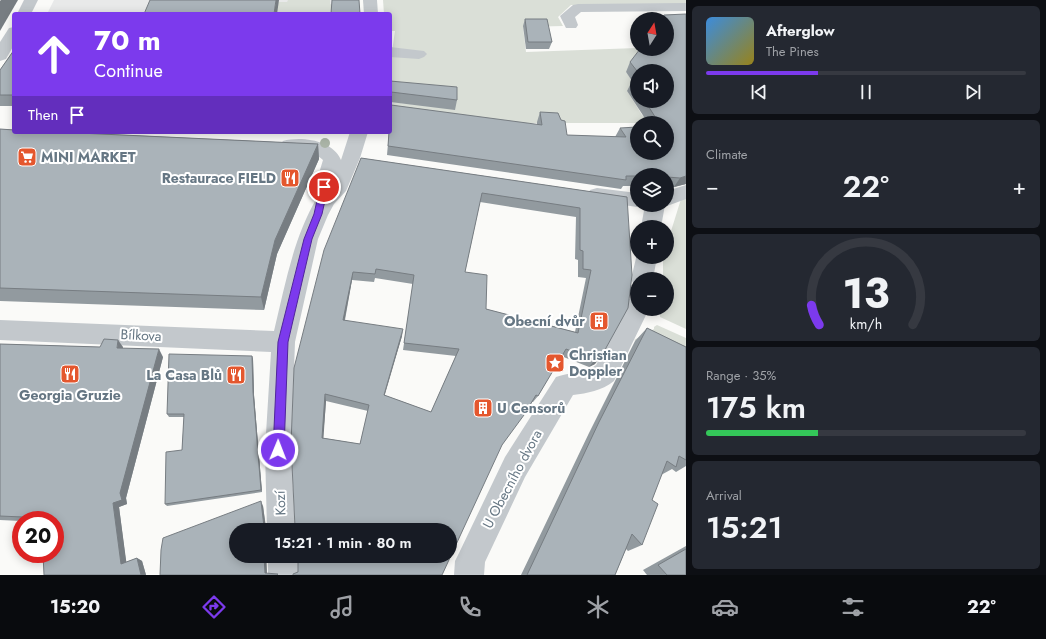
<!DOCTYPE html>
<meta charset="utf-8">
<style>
body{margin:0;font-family:Jost,sans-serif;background:#242831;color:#f1f3f6;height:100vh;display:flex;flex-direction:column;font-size:15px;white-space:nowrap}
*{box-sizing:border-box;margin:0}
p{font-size:13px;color:#9ea1a6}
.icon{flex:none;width:22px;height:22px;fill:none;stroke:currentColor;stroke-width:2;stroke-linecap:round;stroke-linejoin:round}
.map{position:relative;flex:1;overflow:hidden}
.panel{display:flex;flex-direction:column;gap:6px;padding:6px;background:#0d0f14;width:360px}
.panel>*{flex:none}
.banner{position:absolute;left:12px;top:12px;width:380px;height:122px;border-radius:4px;box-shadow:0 2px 10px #0003;background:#7c3aed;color:#fff;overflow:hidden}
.needle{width:26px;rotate:11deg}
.fabs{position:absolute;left:630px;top:12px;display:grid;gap:8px}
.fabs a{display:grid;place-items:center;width:44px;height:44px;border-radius:50%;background:#171b24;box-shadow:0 2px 10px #0003;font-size:20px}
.speed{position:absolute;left:12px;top:511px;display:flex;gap:8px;font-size:20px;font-weight:700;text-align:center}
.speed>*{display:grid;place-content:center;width:52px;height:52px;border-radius:50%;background:#171b24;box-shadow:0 2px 10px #0003;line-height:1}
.speed .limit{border:6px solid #d22;background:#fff;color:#111}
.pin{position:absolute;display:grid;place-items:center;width:34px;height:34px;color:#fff;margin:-17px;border:2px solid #fff;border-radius:50%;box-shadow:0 1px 4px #0007}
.me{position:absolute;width:44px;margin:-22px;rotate:1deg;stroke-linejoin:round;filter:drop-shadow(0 0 3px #0008)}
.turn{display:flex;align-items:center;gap:14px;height:84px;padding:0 16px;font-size:18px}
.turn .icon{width:52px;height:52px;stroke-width:2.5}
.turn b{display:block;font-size:28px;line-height:34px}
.then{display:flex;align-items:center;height:38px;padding:0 16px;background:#0003;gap:8px;font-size:15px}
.big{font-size:30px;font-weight:600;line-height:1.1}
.panel .card{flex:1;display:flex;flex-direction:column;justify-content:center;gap:6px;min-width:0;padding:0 14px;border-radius:6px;background:#242831}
.panel .dial{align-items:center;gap:0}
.dial svg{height:104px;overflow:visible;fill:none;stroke:#363941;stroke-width:7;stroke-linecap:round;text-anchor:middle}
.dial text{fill:#f1f3f6;stroke:none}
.song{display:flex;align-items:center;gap:12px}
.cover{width:48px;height:48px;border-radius:6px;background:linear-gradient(135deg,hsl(210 70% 55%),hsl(50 70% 35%))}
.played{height:4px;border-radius:2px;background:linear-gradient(90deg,#7c3aed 35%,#363941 35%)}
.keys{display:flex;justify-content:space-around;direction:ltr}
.heat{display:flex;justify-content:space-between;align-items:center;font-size:22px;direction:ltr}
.charge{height:6px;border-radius:3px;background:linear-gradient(90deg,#34c759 35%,#363941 0)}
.trip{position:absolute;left:229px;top:523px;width:228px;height:40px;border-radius:20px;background:#171b24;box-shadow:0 2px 10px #0003;font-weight:600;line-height:40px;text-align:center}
.menu{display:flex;height:64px;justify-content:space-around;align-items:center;background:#090b0e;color:#9ea1a6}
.menu .icon{width:28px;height:28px}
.menu .on{color:#7c3aed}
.menu b{font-size:18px;color:#f1f3f6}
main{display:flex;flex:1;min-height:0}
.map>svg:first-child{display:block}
.built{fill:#e8e9e9}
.green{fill:#dadfd7;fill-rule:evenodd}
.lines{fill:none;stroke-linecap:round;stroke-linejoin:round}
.minor{fill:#c3c8cc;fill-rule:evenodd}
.tree{fill:#aab4a7}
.wall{fill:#929a9f;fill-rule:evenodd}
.shaded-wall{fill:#777d82}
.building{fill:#aab3b9;stroke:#777d82;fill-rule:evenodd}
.route{fill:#7c3aed;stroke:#51269a}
.labels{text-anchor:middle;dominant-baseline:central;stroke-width:4;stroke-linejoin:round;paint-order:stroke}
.poi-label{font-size:14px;font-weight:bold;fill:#657683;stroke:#fff;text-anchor:start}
.street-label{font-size:14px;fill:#657683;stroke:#fff}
</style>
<main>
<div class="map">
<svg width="686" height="575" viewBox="0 0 686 575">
<rect width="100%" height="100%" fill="#fafaf8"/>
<polygon class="built" points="54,0 358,0 358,14 47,14"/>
<g class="green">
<polygon points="288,0 330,0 330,4 333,5 332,14 276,14 278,2 287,2"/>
<path d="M383 0H686V4L571 5 558 17 563 26 523 27 526 52 637 48V49H667L686 67 626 72 637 88V90L627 91 642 115 657 123H523L390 105V65L395 31H390V14H384ZM392 91 442 107 390 102Z"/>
<polygon points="686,198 686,329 660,317 660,309 667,309 667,279 663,279 663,257 667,257 667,244 681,199"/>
<polygon points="657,325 686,338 686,366 634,340 654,329 654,327"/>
</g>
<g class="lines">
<g class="minor">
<polygon points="24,0 38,0 31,14 17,14"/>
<polygon points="363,0 377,0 378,14 364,14"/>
<polygon points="686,3 686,11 581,12 575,17 578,25 576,28 566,28 560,16 573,5 578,4"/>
<polygon points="14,27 14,45 6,59 0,61 0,42 9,28"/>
<polygon points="390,47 424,51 427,54 424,57 419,59 390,57"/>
<path d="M350 132H368L360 158 346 191 334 204 328 215 318 239 295 342 291 450 295 530H267L265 450 271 352 0 340V320L274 331C285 286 293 238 317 198L313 193 323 160C311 149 297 153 283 149L280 145 283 141C301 136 333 140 341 160Z"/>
<polygon points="686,185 686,199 667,206 665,205 661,227 641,227 645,205 667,205 667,191"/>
<polygon points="597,188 637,193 637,205 644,205 637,207 590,200 587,195 590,190"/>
<polygon points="637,254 637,257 657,257 653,279 637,279 637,286 634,285 631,279"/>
<path d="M637 297V309H648L646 315 614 381C601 391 588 393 573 395L525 477 485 562 484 575H454L455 561 460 551 505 457 556 377C569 372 585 374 596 365L624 314 629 299Z"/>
<rect x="268" y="556" width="30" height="19"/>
</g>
</g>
<circle class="tree" cx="325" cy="143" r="5"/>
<g class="wall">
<path d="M686 14V184L674 187H667V175H637V186H623L621 189 387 155 389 132H390V81L457 100 455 110 390 102 391 105 537 125V122L540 112 567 135 615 137 620 128 637 153 667 123H648L627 91 632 81 626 72 630 62ZM637 71 667 101H637Z"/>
<polygon points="525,19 552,42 549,49 526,49 523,26"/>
<polygon points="14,50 14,106 0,106 0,70"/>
<polygon points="0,129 318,144 319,159 277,254 264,310 0,301"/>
<path d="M361 158 627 197 595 364 589 367 561 356 538 396 533 402H532L501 446 450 556 236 530 266 556 267 573 160 575 263 506 266 527H295ZM480 202 576 217 575 259 578 260V277L586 278 575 332 486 309 465 272ZM375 278 413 284 403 350 456 356 431 412 384 395 402 336 345 320 352 280 374 282ZM326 401 368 411 360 444 323 438Z"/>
<polygon points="647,328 686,347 686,466 676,472 672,469 661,475 652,500 642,545 628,551 626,549 615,575 521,575 589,433 635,341"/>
<polygon points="0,344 100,347 123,347 122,348 163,357 126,498 127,504 119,507 126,562 137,558 142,561 146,575 44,575 55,520 21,520 21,521 0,520"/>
<polygon points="252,356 253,359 254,395 262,492 167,506 165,504 182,450 184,417 169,417 167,414"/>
<polygon points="686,546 686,575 647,575 643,570"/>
</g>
<g class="shaded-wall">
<polygon points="1,0 18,0 0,31 0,1"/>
<polygon points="276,0 279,0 277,14 274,14"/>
<polygon points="318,144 319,159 277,254 264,310 261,297 275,240"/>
<polygon points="686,176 686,184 674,187 680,178"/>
<polygon points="353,272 352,280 343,328 343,320"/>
<polygon points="403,329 402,336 383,401 384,395"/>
<polygon points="118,340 123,347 122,355 117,348"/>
<polygon points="159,349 163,357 126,498 127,504 119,507 127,567 121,564 113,503"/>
<polygon points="252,356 253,359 254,395 262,492 261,490 253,392"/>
<polygon points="601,357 595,364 589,367 595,360"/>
<polygon points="325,394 326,401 323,444 322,438"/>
<polygon points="261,501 263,506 266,530 264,527"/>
<polygon points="264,556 266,556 267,575 265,573"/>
<polygon points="137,558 142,561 146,575 141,575"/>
</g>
<g class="building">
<polygon points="150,0 276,0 274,14 144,14"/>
<polygon points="332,0 359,0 360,14 331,14"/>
<polygon points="686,14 686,176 680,178 667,177 667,175 637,175 637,176 626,176 626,180 388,146 389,132 390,132 390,100 391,105 542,125 540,112 558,113 561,120 565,121 567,135 626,137 620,128 637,127 637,153 667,153 667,123 659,123 645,101 667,101 667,71 637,71 630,62 640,49 667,49 667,19 661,19 664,15"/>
<polygon points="525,19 547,19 552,42 528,42"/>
<polygon points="14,50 14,95 0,95 0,70"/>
<polygon points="637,80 637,89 632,81"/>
<polygon points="390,81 457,87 457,100 391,92 390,93"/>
<polygon points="0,129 14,130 14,132 57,132 318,144 275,240 261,297 0,288"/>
<path d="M361 158 627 197 632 275 628 308 601 357 595 360 566 349 538 396 536 395 524 415 502 445 442 575H293V574L298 572V556H450V530H236V556H264L265 573 278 574 277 575H160L161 550 163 538 261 501 264 527H295L291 444 294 368 324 250ZM482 193 580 208V250L583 251V269L591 270 578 333 486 309 487 275 465 272ZM376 269 414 275 404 343 459 349 431 412 384 395 403 329 343 320 353 272 375 274ZM325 394 369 405 360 444 322 438Z"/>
<polygon points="647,328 686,347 686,460 679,456 676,467 667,461 652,500 658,504 642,545 632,534 615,575 527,575 599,422"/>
<polygon points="104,339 118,340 117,348 159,349 120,493 122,500 113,503 121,564 137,558 141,575 44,575 43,554 55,554 55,520 44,520 45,518 0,516 0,344 100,347"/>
<polygon points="169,354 252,356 253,392 261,490 165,504 166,452 182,450 184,414 167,414"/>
<polygon points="686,549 686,575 667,575 658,565"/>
</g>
<polygon class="route" points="324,184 328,187 322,214 312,239 288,342 284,450 282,454 278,456 274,454 273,450 278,342 304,239 314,214 320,187"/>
<defs>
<symbol id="supermarket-square" viewBox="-11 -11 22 22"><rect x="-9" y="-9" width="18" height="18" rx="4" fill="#e4572e" stroke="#fff"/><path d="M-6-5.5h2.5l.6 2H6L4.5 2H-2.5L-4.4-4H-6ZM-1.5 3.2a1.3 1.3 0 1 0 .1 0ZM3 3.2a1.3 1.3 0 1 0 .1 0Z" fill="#fff"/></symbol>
<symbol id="restaurant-square" viewBox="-11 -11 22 22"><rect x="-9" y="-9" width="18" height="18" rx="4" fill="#e4572e" stroke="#fff"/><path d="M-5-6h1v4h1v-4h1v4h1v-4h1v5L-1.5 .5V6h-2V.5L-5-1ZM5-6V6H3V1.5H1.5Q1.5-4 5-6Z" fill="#fff"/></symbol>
<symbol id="building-square" viewBox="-11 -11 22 22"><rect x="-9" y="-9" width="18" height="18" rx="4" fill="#e4572e" stroke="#fff"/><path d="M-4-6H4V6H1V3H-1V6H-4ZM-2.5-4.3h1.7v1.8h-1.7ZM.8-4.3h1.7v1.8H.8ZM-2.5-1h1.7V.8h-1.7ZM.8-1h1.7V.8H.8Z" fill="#fff"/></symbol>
<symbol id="sight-square" viewBox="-11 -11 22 22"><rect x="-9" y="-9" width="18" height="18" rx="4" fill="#e4572e" stroke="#fff"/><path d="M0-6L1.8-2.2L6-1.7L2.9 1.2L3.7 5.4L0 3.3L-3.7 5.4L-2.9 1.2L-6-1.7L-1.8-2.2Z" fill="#fff"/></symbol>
</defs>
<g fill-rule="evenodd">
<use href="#supermarket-square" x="16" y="146" width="22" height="22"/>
<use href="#restaurant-square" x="279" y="167" width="22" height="22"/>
<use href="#building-square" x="588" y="310" width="22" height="22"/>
<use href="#sight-square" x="544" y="352" width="22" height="22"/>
<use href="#restaurant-square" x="59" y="363" width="22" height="22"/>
<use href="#restaurant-square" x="225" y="364" width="22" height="22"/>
<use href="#building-square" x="472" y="397" width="22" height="22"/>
</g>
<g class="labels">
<g class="poi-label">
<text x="41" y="157">MINI MARKET</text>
<text x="276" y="178" text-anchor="end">Restaurace FIELD</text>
<text x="585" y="321" text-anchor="end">Obecní dvůr</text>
<text x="569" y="355">Christian<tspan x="569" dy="16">Doppler</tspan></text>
<text x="222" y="375" text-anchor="end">La Casa Blů</text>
<text x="70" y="395" text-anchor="middle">Georgia Gruzie</text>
<text x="497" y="408">U Censorů</text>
</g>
<g class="street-label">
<text transform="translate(141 335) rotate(3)">Bílkova</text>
<text transform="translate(512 479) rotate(-62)">U Obecního dvora</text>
<text transform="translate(280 503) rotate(-92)">Kozí</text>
</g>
</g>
</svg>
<div class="fabs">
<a><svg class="needle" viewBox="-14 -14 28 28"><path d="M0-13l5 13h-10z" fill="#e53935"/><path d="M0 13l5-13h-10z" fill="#9ea1a6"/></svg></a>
<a><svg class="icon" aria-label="sound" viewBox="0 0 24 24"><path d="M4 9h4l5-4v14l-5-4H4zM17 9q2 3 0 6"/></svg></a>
<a><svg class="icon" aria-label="search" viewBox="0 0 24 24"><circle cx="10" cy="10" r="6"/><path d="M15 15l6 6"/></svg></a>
<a><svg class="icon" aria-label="layers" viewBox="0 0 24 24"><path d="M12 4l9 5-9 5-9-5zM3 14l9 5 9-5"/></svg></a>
<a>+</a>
<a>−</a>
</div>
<div class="speed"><div class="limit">20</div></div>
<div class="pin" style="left:324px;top:187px;background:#d93025"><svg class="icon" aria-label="arrive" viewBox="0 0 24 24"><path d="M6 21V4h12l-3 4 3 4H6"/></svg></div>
<svg class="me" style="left:278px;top:450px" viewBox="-20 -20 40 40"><circle r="17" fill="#7c3aed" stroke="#fff" stroke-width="3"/><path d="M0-11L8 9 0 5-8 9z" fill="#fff"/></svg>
<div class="trip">15:21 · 1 min · 80 m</div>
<div class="banner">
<div class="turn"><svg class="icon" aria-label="ahead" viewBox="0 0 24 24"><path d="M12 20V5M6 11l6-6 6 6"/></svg><div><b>70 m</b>Continue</div></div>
<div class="then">Then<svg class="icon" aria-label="arrive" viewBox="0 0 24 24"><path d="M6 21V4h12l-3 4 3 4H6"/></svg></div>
</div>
</div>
<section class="panel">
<div class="card">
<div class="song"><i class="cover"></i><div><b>Afterglow</b><p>The Pines</p></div></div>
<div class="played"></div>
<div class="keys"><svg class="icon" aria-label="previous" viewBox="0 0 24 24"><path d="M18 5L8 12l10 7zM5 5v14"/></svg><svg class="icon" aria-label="pause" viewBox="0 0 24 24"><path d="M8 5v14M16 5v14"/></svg><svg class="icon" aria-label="next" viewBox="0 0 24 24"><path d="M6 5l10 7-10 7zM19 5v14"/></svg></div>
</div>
<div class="card"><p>Climate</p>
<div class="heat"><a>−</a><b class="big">22°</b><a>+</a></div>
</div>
<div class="card dial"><svg viewBox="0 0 100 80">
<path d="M14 69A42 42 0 1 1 86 69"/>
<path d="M14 69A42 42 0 0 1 8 54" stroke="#7c3aed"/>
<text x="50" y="56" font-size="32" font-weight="700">13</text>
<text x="50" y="72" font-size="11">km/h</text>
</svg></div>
<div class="card"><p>Range · 35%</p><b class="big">175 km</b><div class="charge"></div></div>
<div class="card"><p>Arrival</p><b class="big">15:21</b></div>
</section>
</main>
<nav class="menu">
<b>15:20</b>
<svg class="icon on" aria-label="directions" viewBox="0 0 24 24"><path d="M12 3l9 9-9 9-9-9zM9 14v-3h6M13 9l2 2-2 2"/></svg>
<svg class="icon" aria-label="music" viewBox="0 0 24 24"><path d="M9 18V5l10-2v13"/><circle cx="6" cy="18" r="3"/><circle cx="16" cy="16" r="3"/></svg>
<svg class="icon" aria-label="phone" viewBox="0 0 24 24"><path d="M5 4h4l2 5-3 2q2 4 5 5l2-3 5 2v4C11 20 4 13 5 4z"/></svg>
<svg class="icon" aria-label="climate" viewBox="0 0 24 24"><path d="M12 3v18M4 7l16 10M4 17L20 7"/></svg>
<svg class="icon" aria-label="car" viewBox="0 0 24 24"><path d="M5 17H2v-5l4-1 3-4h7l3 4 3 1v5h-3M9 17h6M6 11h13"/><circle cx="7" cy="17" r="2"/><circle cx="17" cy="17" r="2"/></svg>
<svg class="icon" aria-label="filters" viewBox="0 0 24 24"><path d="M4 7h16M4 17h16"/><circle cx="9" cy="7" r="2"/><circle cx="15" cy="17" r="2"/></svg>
<b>22°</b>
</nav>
